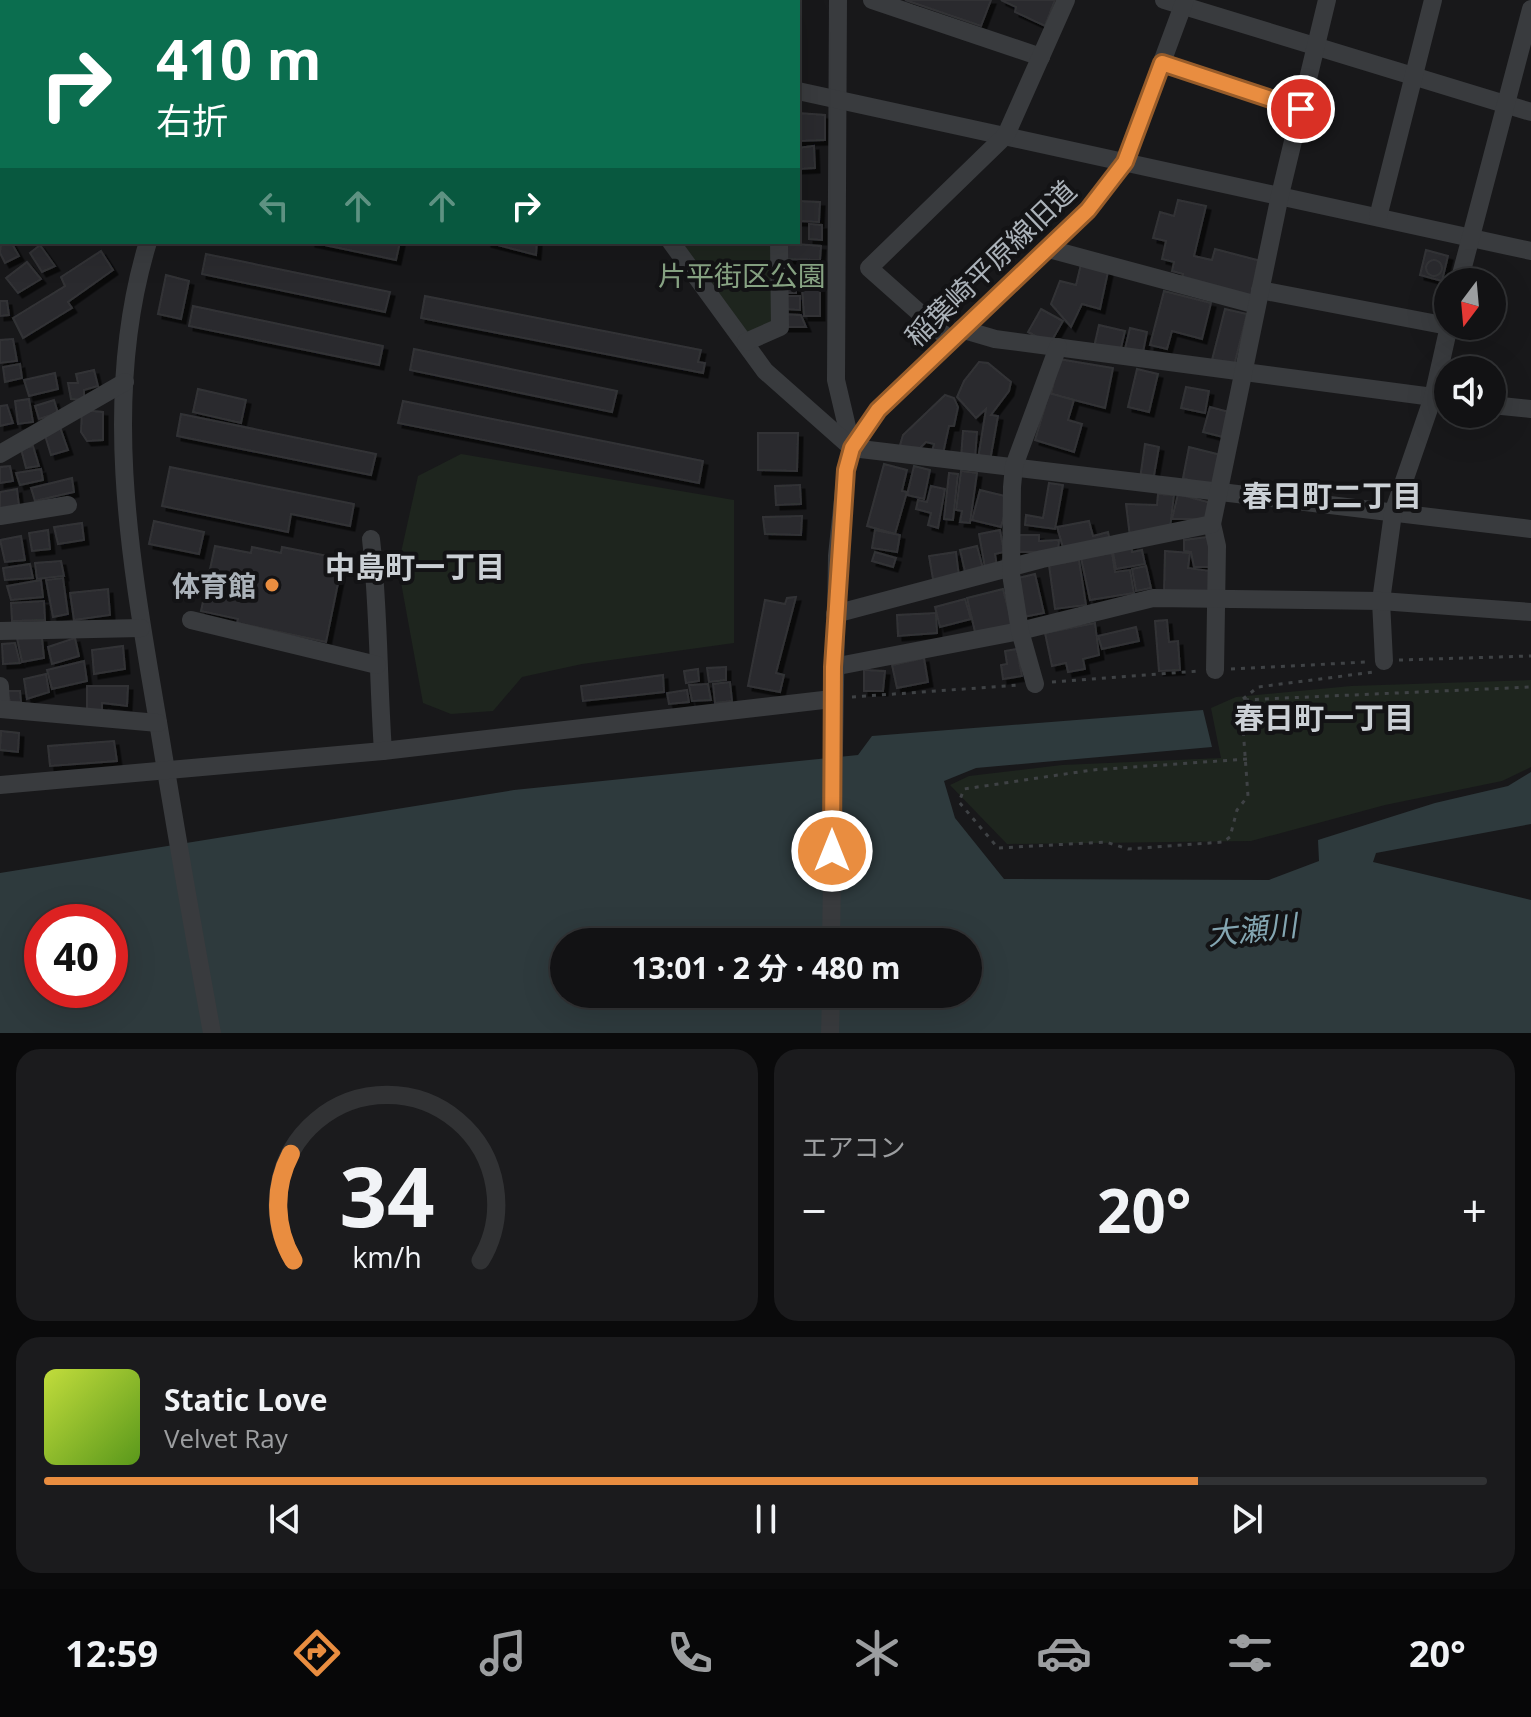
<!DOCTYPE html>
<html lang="ja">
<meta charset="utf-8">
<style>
body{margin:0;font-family:"Open Sans","Noto Sans JP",sans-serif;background:#1b1b1d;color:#f1f3f6;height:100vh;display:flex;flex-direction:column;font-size:30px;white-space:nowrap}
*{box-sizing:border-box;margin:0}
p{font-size:26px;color:#9c9ea0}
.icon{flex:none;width:44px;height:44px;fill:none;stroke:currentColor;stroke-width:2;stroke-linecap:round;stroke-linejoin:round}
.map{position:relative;height:1033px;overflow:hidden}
.panel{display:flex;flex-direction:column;gap:16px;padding:16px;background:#0a0a0b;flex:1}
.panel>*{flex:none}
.top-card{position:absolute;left:0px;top:0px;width:800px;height:244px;box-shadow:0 8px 32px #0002,0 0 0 2px #313234;background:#0b6e4f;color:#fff;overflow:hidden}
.needle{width:52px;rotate:196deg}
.buttons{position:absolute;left:1434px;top:268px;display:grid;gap:16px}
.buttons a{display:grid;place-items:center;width:72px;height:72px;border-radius:50%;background:#121214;box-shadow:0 8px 32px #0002,0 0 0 2px #313234;font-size:40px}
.speed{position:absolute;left:24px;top:904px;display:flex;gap:16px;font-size:40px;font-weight:700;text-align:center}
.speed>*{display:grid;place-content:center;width:104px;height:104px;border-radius:50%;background:#121214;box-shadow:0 8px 32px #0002,0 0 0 2px #313234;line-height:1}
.speed .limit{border:12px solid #d22;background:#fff;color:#111}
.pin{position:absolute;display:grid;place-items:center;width:68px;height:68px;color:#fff;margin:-34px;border:4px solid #fff;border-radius:50%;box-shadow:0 2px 8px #0007}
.me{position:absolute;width:88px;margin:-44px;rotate:0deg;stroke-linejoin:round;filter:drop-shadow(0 0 6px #0008)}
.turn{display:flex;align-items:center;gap:28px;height:168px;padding:0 24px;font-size:36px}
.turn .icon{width:104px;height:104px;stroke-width:2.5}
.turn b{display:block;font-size:56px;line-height:68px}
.lanes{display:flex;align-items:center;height:76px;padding:0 24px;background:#0003;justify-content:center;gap:40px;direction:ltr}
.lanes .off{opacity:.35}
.big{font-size:60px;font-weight:700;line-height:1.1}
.panel .tile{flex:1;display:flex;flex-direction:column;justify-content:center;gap:12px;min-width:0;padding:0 28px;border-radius:24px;background:#1b1b1d}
.panel .dial{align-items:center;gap:0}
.dial svg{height:208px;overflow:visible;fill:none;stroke:#313234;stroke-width:7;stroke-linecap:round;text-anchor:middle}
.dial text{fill:#f1f3f6;stroke:none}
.song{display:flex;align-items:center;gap:24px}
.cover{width:96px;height:96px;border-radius:12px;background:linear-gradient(135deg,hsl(70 70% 55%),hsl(90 70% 35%))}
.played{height:8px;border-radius:4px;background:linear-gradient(90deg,#e98d40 80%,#313234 80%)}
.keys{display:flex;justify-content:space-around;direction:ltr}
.heat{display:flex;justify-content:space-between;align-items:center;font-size:44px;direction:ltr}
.panel .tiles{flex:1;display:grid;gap:16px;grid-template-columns:1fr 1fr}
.tile:last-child{grid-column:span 2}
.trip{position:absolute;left:550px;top:928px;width:432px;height:80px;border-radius:40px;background:#121214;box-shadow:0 8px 32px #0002,0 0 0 2px #313234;font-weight:700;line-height:80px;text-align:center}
.dock{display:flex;height:128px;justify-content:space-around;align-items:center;background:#070708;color:#9c9ea0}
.dock .icon{width:56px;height:56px}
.dock .active{color:#e98d40}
.dock b{font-size:36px;color:#f1f3f6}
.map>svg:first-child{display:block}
.green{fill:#1e251e}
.water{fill:#2e3a3d;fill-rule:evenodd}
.building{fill:#2b2b2e;stroke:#323336;stroke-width:2;filter:url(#shadow)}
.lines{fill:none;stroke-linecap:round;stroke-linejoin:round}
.path{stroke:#3f4245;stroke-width:3;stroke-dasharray:4 6;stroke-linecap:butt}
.minor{stroke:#393b3e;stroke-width:18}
.route-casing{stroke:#975c2a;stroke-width:20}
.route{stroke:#e98d40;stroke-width:14}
.poi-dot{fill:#e98d40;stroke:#131315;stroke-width:3}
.labels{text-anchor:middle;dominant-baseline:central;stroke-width:8;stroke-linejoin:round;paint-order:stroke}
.street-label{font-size:28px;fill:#abb2b9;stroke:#131315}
.park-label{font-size:28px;fill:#87a383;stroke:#131315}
.poi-label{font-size:28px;font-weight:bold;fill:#abb2b9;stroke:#131315;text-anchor:end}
.neighbourhood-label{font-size:30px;font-weight:bold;fill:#cbd0d5;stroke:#131315}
.water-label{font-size:30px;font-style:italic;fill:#84a6b2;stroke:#131315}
</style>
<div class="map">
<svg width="1531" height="1033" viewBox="0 0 1531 1033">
<defs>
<filter id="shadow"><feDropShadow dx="4.5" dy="4.5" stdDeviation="0" flood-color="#0009"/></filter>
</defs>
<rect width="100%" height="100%" fill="#18181a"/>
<g class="green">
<polygon points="681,242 774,242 776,326 749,337"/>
<polygon points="461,454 734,500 734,643 582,664 522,677 493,711 451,714 423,703 398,566 418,476"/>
<polygon points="1531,680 1531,767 1502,781 1385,805 1251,841 1007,844 950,785 969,776 1062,765 1221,758 1211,708 1236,697 1351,686"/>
</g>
<path class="water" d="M1203 710 1212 747 976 768 944 781 955 818 1004 879 1269 880 1319 861 1318 840 1435 803 1508 786 1531 772V824L1376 853 1373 862 1531 900V1033H0V873L514 790 858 755 872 736ZM42 922H110V990H42ZM564 942H968V994H564Z"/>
<g class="building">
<polygon points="154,0 195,0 197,2 157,2"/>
<polygon points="905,0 991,0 981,26"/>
<polygon points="1001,0 1055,0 1045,26 1015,12 1016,7"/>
<polygon points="798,113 825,115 825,140 798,141"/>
<polygon points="814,146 815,168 798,169 798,148"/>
<polygon points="1178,200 1206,206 1194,256 1212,260 1215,249 1261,261 1252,296 1182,279 1183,274 1172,271 1174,262 1162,259 1166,241 1153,238 1160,212 1174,216"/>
<polygon points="798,201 820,202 819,222 798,221"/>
<polygon points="809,224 822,225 822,240 809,239"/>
<polygon points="2,237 2,242 11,242 19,256 5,263 0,253"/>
<polygon points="310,242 400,242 396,260"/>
<polygon points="486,242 537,242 536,255"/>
<polygon points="782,243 821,246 820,260 782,259"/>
<polygon points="40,245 55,266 42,272 30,253"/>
<polygon points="1426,250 1448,256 1442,281 1420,275"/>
<polygon points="101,251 113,270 68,302 72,308 23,338 13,318 65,286 61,277"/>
<polygon points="206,254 390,292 385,312 202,274"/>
<circle cx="1434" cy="268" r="8"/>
<polygon points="1082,260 1109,267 1100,309 1082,304 1071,327 1051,304 1060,281 1076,285"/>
<polygon points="27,262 41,279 18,293 6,278"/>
<polygon points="804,263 820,263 820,281 804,282"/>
<polygon points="166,275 189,281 181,319 158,314"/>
<polygon points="784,276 795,277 796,293 785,293"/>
<polygon points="802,287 820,288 820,316 804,316"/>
<polygon points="1164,291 1211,303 1202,339 1172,331 1167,349 1150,345"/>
<polygon points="425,296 701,350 698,362 705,363 703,373 421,318"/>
<polygon points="784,296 800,296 800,310 785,309"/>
<polygon points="0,301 7,301 9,315 0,316"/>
<polygon points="193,306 383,346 379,365 189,326"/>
<polygon points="1041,309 1063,321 1050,344 1028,332"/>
<polygon points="1225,309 1247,314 1234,366 1212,360"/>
<polygon points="782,314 801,315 806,327 784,327"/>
<polygon points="1099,325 1125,331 1120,352 1094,347"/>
<polygon points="1130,328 1147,332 1142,357 1124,353"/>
<polygon points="13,339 17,361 0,363 0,340"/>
<polygon points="414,349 617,391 612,412 410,370"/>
<polygon points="1059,359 1113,368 1105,408 1051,394"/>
<polygon points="979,362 988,363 1011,382 1009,391 991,415 998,416 990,461 978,459 986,409 976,418 957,397 964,381"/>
<polygon points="20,364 22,378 5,382 3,367"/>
<polygon points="1137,369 1158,374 1149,412 1128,407"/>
<polygon points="94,370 98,386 84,390 84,400 71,399 68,383 78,383 76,374"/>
<polygon points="55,373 58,389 29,396 24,380"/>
<polygon points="1186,387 1209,391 1205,413 1181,408"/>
<polygon points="198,389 246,400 241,423 193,412"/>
<polygon points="1049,393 1074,400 1068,420 1082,424 1074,452 1035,440"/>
<polygon points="945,395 954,398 958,407 954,426 949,426 942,458 931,456 934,444 926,442 915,453 900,445 903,435"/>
<polygon points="29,399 33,422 18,424 15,401"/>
<polygon points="54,400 58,413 39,419 35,406"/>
<polygon points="403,401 703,461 699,483 398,423"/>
<polygon points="7,405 13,423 0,426 0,406"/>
<polygon points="1210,407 1229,412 1223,437 1203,432"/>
<polygon points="82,410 103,412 103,440 87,441 81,432"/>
<polygon points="181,414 376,454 371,475 177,436"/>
<polygon points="60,427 68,450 51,455 44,432"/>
<polygon points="963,431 977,432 975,459 961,458"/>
<polygon points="758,433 798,433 797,471 758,470"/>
<polygon points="1145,444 1159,447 1153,481 1140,479"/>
<polygon points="33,446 39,466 26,468 21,449"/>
<polygon points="1189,447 1221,455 1211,488 1183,478"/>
<polygon points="884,464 907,470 902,491 907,492 895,534 867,526"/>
<polygon points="10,466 13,481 0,483 0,467"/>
<polygon points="914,466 930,470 924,499 907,495"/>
<polygon points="170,467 354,504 350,526 291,514 288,532 162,506"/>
<polygon points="41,469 43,480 20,485 16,473"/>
<polygon points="961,471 977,473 970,523 960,522 962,511 956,510"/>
<polygon points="949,473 958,474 953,520 944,519"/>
<polygon points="72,478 74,492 35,501 31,488"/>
<polygon points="1049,483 1063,485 1055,529 1025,525 1026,515 1043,518"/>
<polygon points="800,485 801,504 776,505 775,486"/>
<polygon points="931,486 945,489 938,528 928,525 931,513 916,509 918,500 927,502"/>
<polygon points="17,489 19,506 0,509 0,492"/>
<polygon points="980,490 1009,497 1001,527 972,520"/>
<polygon points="1158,494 1174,495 1170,528 1130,537 1126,504 1157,505"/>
<polygon points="1178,494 1211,503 1205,519 1172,519"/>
<polygon points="802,516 801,535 765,534 763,517"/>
<polygon points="154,521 204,532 199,554 149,544"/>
<polygon points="1089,521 1093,536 1108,532 1110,541 1064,551 1057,527"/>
<polygon points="82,523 84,540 58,544 54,527"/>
<polygon points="48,530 50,549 32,551 29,533"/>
<polygon points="875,530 900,535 897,552 872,548"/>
<polygon points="1000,530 1004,552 995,554 997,567 985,568 979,534"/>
<polygon points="1016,535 1039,535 1039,541 1059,540 1058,552 1016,552"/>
<polygon points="21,536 25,560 5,562 0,540"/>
<polygon points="1207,537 1214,567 1194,567 1191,552 1184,551 1184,540"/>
<polygon points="1131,544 1132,552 1142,550 1145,564 1116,569 1112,547"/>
<polygon points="215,546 251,553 252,547 281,553 282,547 343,559 326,642 237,623 238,619 201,611"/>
<polygon points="977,546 984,572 966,576 960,550"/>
<polygon points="1165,551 1190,553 1188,568 1217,572 1214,595 1164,593"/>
<polygon points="875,552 896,558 893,567 872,561"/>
<polygon points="956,552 959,577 934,585 929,556"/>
<polygon points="1112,553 1115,572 1130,570 1134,593 1090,600 1081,558"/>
<polygon points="1079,560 1086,605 1055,609 1049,565"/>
<polygon points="61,561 64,576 37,579 35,563"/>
<polygon points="30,564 33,578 5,580 3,568"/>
<polygon points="1146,566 1151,588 1136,591 1132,569"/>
<polygon points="1035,574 1044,613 1023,617 1014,579"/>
<polygon points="63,578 68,614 53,617 46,580"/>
<polygon points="41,580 43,597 11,600 7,586"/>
<polygon points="108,589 110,615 74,620 70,593"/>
<polygon points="1003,589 1013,627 976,636 967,598"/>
<polygon points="796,597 776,673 784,675 780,692 748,686 765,600 785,604 787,598"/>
<polygon points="965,599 971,619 940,627 935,607"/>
<polygon points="44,601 45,620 12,621 11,603"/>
<polygon points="936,613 937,633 898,636 897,615"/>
<polygon points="1167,620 1169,642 1178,641 1180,670 1159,671 1155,621"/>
<polygon points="1095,623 1099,655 1083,659 1085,669 1068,672 1066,663 1052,666 1045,633"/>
<polygon points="1136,627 1139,641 1102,649 1098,636"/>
<polygon points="17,638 42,638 44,658 22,662"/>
<polygon points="75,638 79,656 52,664 48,647"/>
<polygon points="15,643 20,663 3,664 2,644"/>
<polygon points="123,646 125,669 94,674 92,650"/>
<polygon points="1017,649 1022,676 1003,679 1001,665 1007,664 1005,651"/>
<polygon points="924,658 928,682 897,688 892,665"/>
<polygon points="84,661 87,681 52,689 47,670"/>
<polygon points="726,667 726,680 709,682 707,668"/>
<polygon points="698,669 699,681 686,683 684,671"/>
<polygon points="864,670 885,671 883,691 864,691"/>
<polygon points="46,674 49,692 27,699 24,679"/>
<polygon points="663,675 664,692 583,701 581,686"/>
<polygon points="730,682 732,701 715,703 713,684"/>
<polygon points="708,684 711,700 692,701 689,685"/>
<polygon points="87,686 128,686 127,706 102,703 102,715 87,713"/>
<polygon points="687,690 689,702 669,704 667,693"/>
<polygon points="7,691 20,691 21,702 10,702"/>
<polygon points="1,731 19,733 18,752 0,750"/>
<polygon points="114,741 117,761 50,766 48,746"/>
</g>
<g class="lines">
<g class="path">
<polyline points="1399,660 1531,656"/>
<polyline points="1231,669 1367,662"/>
<polyline points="1052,682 1200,671"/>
<polyline points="852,697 1020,685"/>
<polyline points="1243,699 1258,687 1374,672"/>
<polyline points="1247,759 1092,770 964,789 959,802 998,848 1106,842 1128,849 1223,842 1230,837 1237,810 1248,796 1241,700 1531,687"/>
</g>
<g class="minor">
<polyline points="149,0 151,2"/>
<polyline points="333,0 343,2"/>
<polyline points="838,0 836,380 852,448"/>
<polyline points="872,0 1041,57"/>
<polyline points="1164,0 1531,112"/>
<polyline points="222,2 223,0"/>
<polyline points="733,2 735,0"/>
<polyline points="1162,63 1301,109"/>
<polyline points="798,91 1531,251"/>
<polyline points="0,178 2,177"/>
<polyline points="1378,217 1433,0"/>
<path d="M148 242C100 399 131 564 158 722 175 826 193 930 212 1033"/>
<polyline points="671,242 765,371 852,448 1531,529"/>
<polyline points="1049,249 1257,305"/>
<polyline points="1459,282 1531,9"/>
<polyline points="1260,290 1448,326"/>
<polyline points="961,329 995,339 1448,399"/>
<polyline points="950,340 869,268 1006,135 1066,0"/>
<polyline points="746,342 780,327 779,242"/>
<polyline points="1492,405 1531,409"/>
<polyline points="0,454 125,382"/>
<polyline points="0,516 68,505"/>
<polyline points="1212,524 1217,546 1215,670"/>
<path d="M371 539C379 609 378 680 383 751"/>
<polyline points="835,614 1042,559 1212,524 1280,195 1327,0"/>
<polyline points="191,620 377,665"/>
<polyline points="0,631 141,628"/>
<polyline points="1384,661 1381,601 1393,513 1433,397 1449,326"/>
<polyline points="833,667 1020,631 1153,598 1381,601 1531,612"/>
<polyline points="1035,684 1020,631 1011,574 1012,487 1014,466 1058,347"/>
<polyline points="0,686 1,709"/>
<polyline points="0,709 158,723"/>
<polyline points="0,785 383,751 832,699"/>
<polyline points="831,942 837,556 846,470 852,448 878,410 1088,210 1125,162 1185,0"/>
<polyline points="830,1033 831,994"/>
</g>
</g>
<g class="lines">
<defs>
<polyline id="route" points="832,851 833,667 846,470 852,448 878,410 1088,210 1125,162 1162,63 1301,109"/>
</defs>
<use href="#route" class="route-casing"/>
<use href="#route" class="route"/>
</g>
<circle class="poi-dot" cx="272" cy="585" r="8"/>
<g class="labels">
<g class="street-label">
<text transform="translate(990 263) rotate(-44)">稲葉崎平原線旧道</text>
</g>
<g class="park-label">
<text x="742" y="275">片平街区公園</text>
</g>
<g class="poi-label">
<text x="256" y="585">体育館</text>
</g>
<g class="neighbourhood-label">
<text x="1332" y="495">春日町二丁目</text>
<text x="415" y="566">中島町一丁目</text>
<text x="1324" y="717">春日町一丁目</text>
</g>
<g class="water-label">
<text transform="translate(1252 929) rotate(-6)">大瀬川</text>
</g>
</g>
</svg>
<div class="buttons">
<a><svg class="needle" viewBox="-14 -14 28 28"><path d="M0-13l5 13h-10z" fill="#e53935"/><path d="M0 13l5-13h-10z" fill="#9c9ea0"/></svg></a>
<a><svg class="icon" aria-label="sound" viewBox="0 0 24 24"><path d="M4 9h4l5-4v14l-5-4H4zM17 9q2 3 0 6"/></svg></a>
</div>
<div class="speed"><div class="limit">40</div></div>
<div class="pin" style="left:1301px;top:109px;background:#d93025"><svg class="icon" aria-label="arrive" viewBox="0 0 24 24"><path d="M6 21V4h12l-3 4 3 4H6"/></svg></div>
<svg class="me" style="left:832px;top:851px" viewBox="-20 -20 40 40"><circle r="17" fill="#e98d40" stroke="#fff" stroke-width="3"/><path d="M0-11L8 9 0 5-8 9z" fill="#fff"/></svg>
<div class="trip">13:01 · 2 分 · 480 m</div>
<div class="top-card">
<div class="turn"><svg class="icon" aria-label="right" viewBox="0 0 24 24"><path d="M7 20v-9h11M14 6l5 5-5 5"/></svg><div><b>410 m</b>右折</div></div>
<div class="lanes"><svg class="icon off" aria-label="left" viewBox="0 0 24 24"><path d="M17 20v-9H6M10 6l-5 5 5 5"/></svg><svg class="icon off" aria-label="ahead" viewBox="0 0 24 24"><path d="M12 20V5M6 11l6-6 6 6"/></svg><svg class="icon off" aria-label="ahead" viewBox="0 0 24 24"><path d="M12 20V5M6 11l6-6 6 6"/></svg><svg class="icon" aria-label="right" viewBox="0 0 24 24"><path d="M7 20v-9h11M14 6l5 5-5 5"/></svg></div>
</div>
</div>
<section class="panel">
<div class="tiles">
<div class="tile dial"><svg viewBox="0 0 100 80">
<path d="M14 69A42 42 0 1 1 86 69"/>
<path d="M14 69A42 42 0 0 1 13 28" stroke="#e98d40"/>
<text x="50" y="56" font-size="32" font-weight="700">34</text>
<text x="50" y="72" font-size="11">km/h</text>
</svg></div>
<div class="tile"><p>エアコン</p>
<div class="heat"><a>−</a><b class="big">20°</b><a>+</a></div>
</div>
<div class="tile">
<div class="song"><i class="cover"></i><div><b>Static Love</b><p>Velvet Ray</p></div></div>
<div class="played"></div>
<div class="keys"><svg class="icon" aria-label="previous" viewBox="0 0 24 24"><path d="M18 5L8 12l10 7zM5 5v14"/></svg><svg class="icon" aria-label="pause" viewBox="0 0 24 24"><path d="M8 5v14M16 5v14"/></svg><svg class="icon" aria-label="next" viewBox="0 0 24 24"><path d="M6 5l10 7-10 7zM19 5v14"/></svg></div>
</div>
</div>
</section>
<nav class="dock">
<b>12:59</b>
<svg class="icon active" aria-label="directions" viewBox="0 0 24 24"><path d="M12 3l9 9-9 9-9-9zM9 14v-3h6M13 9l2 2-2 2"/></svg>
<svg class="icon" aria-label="music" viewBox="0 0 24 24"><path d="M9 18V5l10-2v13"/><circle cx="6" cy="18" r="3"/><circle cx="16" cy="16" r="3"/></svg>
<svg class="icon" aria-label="phone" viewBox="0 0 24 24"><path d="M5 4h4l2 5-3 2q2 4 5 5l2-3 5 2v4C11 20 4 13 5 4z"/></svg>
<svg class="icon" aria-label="climate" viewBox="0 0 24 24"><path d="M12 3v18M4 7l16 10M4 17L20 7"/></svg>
<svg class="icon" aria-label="car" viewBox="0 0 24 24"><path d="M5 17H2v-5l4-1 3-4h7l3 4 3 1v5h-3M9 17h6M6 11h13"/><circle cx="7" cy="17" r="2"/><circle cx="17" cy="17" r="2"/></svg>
<svg class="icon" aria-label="filters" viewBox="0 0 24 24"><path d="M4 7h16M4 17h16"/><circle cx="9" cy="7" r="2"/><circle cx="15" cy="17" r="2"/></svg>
<b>20°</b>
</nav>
